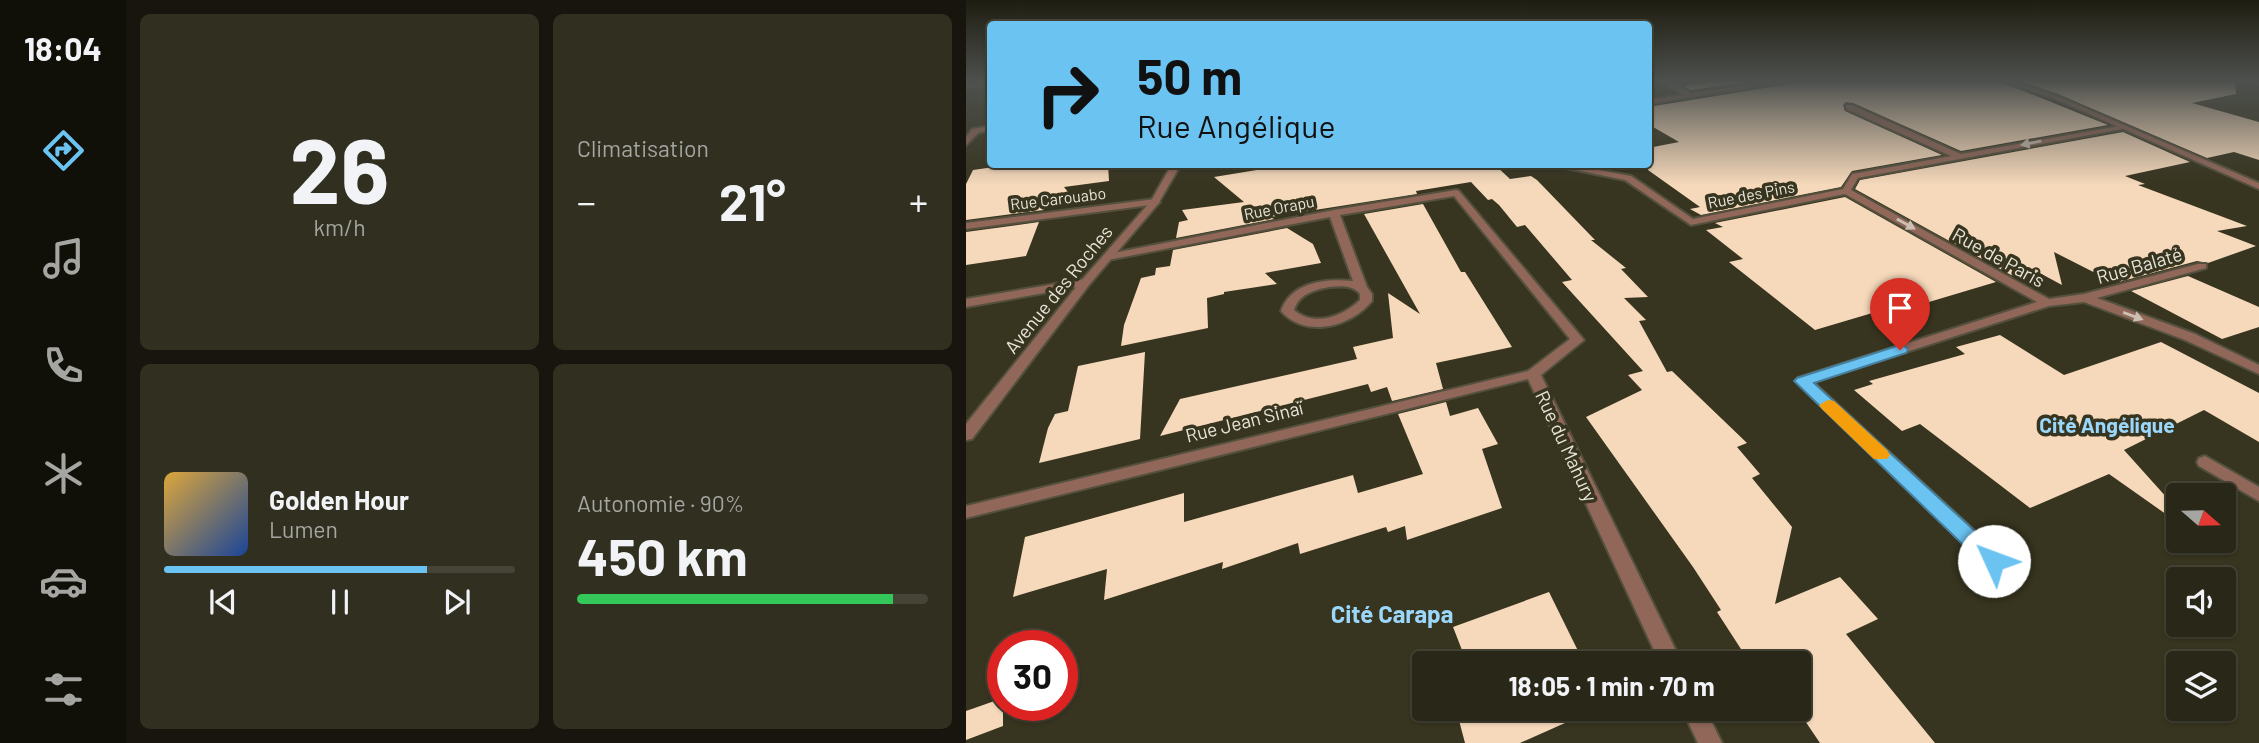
<!DOCTYPE html>
<html lang="fr">
<meta charset="utf-8">
<style>
body{margin:0;font-family:Barlow,sans-serif;background:#312f20;color:#f1f3f6;height:100vh;display:flex;flex-direction:column;font-size:26px;white-space:nowrap}
*{box-sizing:border-box;margin:0}
p{font-size:23px;color:#a5a5a1}
.icon{flex:none;width:38px;height:38px;fill:none;stroke:currentColor;stroke-width:2;stroke-linecap:round;stroke-linejoin:round}
.map{position:relative;flex:1;overflow:hidden}
.drawer{display:flex;flex-direction:column;gap:14px;padding:14px;background:#17150d;width:840px}
.drawer>*{flex:none}
.guide{position:absolute;left:21px;top:21px;width:665px;height:147px;border-radius:7px;box-shadow:0 2px 5px #0004,0 0 0 2px #454436;background:#6bc3f2;color:#111;overflow:hidden}
.needle{width:46px;rotate:110deg}
.tools{position:absolute;left:1200px;top:483px;display:grid;gap:14px}
.tools a{display:grid;place-items:center;width:70px;height:70px;border-radius:7px;background:#292717;box-shadow:0 2px 5px #0004,0 0 0 2px #454436;font-size:35px}
.speed{position:absolute;left:21px;top:630px;display:flex;gap:14px;font-size:35px;font-weight:700;text-align:center}
.speed>*{display:grid;place-content:center;width:91px;height:91px;border-radius:50%;background:#292717;box-shadow:0 2px 5px #0004,0 0 0 2px #454436;line-height:1}
.speed .limit{border:10px solid #d22;background:#fff;color:#111}
.pin{position:absolute;display:grid;place-items:center;width:60px;height:60px;color:#fff;margin:-72px -30px;border-radius:50% 50% 50% 0;rotate:-45deg;box-shadow:0 0 7px #0007}
.pin .icon{rotate:45deg}
.me{position:absolute;width:77px;margin:-38px;rotate:313deg;stroke-linejoin:round;filter:drop-shadow(0 0 5px #0008)}
.turn{display:flex;align-items:center;gap:24px;height:147px;padding:0 35px;font-size:32px}
.turn .icon{width:91px;height:91px;stroke-width:2.5}
.turn b{display:block;font-size:49px;line-height:60px}
.big{font-size:52px;font-weight:700;line-height:1.1}
.drawer .widget{flex:1;display:flex;flex-direction:column;justify-content:center;gap:10px;min-width:0;padding:0 24px;border-radius:10px;background:#312f20}
.drawer .dial{align-items:center;gap:0}
.dial b{font-size:91px;line-height:1}
.song{display:flex;align-items:center;gap:21px}
.cover{width:84px;height:84px;border-radius:10px;background:linear-gradient(135deg,hsl(40 70% 55%),hsl(220 70% 35%))}
.played{height:7px;border-radius:4px;background:linear-gradient(90deg,#6bc3f2 75%,#454436 75%)}
.keys{display:flex;justify-content:space-around;direction:ltr}
.heat{display:flex;justify-content:space-between;align-items:center;font-size:38px;direction:ltr}
.charge{height:10px;border-radius:5px;background:linear-gradient(90deg,#34c759 90%,#454436 0)}
.drawer .tiles{flex:1;display:grid;gap:14px;grid-template-columns:repeat(2,1fr)}
.trip{position:absolute;left:446px;top:651px;width:399px;height:70px;border-radius:7px;background:#292717;box-shadow:0 2px 5px #0004,0 0 0 2px #454436;font-weight:700;line-height:70px;text-align:center}
main{display:flex;flex:1;min-height:0}
.menu{display:flex;flex-direction:column;width:126px;justify-content:space-around;align-items:center;background:#101009;color:#a5a5a1}
.menu .icon{width:49px;height:49px}
.menu .active{color:#6bc3f2}
.menu b{font-size:32px;color:#f1f3f6}
.map>svg:first-child{display:block}
.building{fill:#f6d9bb}
.lines{fill:none;stroke-linecap:round;stroke-linejoin:round}
.minor-casing{stroke:#53503d;stroke-width:4}
.tertiary-casing{stroke:#53503d;stroke-width:4}
.minor{fill:#906759;fill-rule:evenodd}
.tertiary{fill:#906759;fill-rule:evenodd}
.oneway{fill:#cdbfb2}
.route{fill:#6bc3f2;stroke:#467f9d;stroke-width:2}
.slow{fill:#f59e0b}
.labels{text-anchor:middle;dominant-baseline:central;stroke-width:7;stroke-linejoin:round;paint-order:stroke}
.far-street-label{font-size:16px;fill:#e7e5d8;stroke:#37341f}
.street-label{font-size:19px;fill:#e7e5d8;stroke:#37341f}
.neighbourhood-label{font-size:21px;font-weight:bold;fill:#9ad7fb;stroke:#37341f}
.near-neighbourhood-label{font-size:24px;font-weight:bold;fill:#9ad7fb;stroke:#37341f}
</style>
<main>
<nav class="menu">
<b>18:04</b>
<svg class="icon active" aria-label="directions" viewBox="0 0 24 24"><path d="M12 3l9 9-9 9-9-9zM9 14v-3h6M13 9l2 2-2 2"/></svg>
<svg class="icon" aria-label="music" viewBox="0 0 24 24"><path d="M9 18V5l10-2v13"/><circle cx="6" cy="18" r="3"/><circle cx="16" cy="16" r="3"/></svg>
<svg class="icon" aria-label="phone" viewBox="0 0 24 24"><path d="M5 4h4l2 5-3 2q2 4 5 5l2-3 5 2v4C11 20 4 13 5 4z"/></svg>
<svg class="icon" aria-label="climate" viewBox="0 0 24 24"><path d="M12 3v18M4 7l16 10M4 17L20 7"/></svg>
<svg class="icon" aria-label="car" viewBox="0 0 24 24"><path d="M5 17H2v-5l4-1 3-4h7l3 4 3 1v5h-3M9 17h6M6 11h13"/><circle cx="7" cy="17" r="2"/><circle cx="17" cy="17" r="2"/></svg>
<svg class="icon" aria-label="filters" viewBox="0 0 24 24"><path d="M4 7h16M4 17h16"/><circle cx="9" cy="7" r="2"/><circle cx="15" cy="17" r="2"/></svg>
</nav>
<section class="drawer">
<div class="tiles">
<div class="widget dial"><b>26</b><p>km/h</p></div>
<div class="widget"><p>Climatisation</p>
<div class="heat"><a>−</a><b class="big">21°</b><a>+</a></div>
</div>
<div class="widget">
<div class="song"><i class="cover"></i><div><b>Golden Hour</b><p>Lumen</p></div></div>
<div class="played"></div>
<div class="keys"><svg class="icon" aria-label="previous" viewBox="0 0 24 24"><path d="M18 5L8 12l10 7zM5 5v14"/></svg><svg class="icon" aria-label="pause" viewBox="0 0 24 24"><path d="M8 5v14M16 5v14"/></svg><svg class="icon" aria-label="next" viewBox="0 0 24 24"><path d="M6 5l10 7-10 7zM19 5v14"/></svg></div>
</div>
<div class="widget"><p>Autonomie · 90%</p><b class="big">450 km</b><div class="charge"></div></div>
</div>
</section>
<div class="map">
<svg width="1293" height="743" viewBox="0 0 1293 743">
<rect width="100%" height="100%" fill="#37341f"/>
<g class="building">
<polygon points="751,81 790,81 725,90 717,86"/>
<polygon points="827,81 1033,81 1142,125 995,151 887,103 880,102 877,105 879,111 976,155 886,171 875,187 735,215 724,209 734,207 682,170 682,148 713,142 682,124 682,107 824,84"/>
<polygon points="1054,81 1269,81 1270,94 1226,103 1293,122 1293,160 1268,152 1241,158 1092,94"/>
<polygon points="1157,132 1224,162 1159,176 1179,184 1172,185 1281,226 1251,231 1290,246 1242,263 1231,261 1149,283 1088,252 1096,285 1068,270 1047,276 889,189 894,180"/>
<polygon points="49,164 142,164 143,181 98,187 102,192 84,195 78,210 0,220 0,184 7,170"/>
<polygon points="327,164 528,164 544,179 565,176 571,180 629,240 625,240 660,268 655,269 682,297 658,298 680,320 673,321 701,372 706,371 781,443 771,447 794,474 786,478 826,527 809,604 874,577 912,619 880,634 969,743 854,743 831,709 833,663 784,663 751,612 755,610 727,567 620,417 676,390 662,375 677,371 596,282 606,280 559,225 551,227 533,205 526,199 522,200 505,182 450,191 451,194 304,217 308,219 210,238 213,222 222,220 216,210 278,202 248,177"/>
<polygon points="879,197 1030,282 963,302 957,298 849,330 763,262 777,259 740,230 757,227 749,223"/>
<polygon points="457,204 495,272 499,272 546,347 470,363 477,389 426,401 421,387 405,392 402,384 194,436 214,399 391,359 387,347 427,338 422,293 454,314 398,214"/>
<polygon points="73,222 60,256 0,265 0,232"/>
<polygon points="321,228 347,244 355,263 299,273 311,284 258,292 258,294 241,298 242,328 155,346 158,325 175,278 189,275 190,268 204,266 207,250"/>
<polygon points="1222,276 1293,307 1293,327 1256,339 1165,291"/>
<polygon points="1034,335 1098,375 1195,342 1293,393 1293,442 1238,410 1158,450 1211,509 1204,517 1143,474 1064,508 954,424 936,431 888,390 907,384 903,381 999,354 990,347"/>
<polygon points="179,352 174,439 73,463 82,428 89,414 102,411 112,366"/>
<polygon points="480,402 484,416 512,408 532,444 516,449 536,508 441,540 439,526 422,532 420,527 334,554 332,543 256,569 257,562 138,600 141,569 47,597 59,537 218,493 218,522 387,475 392,493 457,474 432,414"/>
<polygon points="583,592 618,663 501,663 487,627"/>
<polygon points="37,698 37,726 0,740 0,711"/>
<polygon points="490,709 615,709 617,715 554,743 499,743"/>
</g>
<g class="lines">
<defs>
<g id="minor">
<polygon points="694,81 702,81 725,93 808,81 824,81 682,104 682,100 717,95"/>
<polygon points="1289,81 1293,81 1293,83 1290,82"/>
<polygon points="24,82 24,86 0,88 0,84"/>
<polygon points="880,105 886,105 995,154 1159,125 1160,127 1156,129 892,178 885,190 1083,299 1118,294 1232,264 1240,264 1240,268 1131,298 1229,334 1293,365 1293,374 1219,340 1118,302 1083,306 847,382 1054,573 1057,579 1054,585 1047,587 1040,585 830,381 832,378 1071,302 879,194 725,225 659,180 580,164 601,164 665,176 727,219 877,189 886,174 985,156 880,109"/>
<polygon points="24,126 24,130 12,133 0,145 0,137 6,129"/>
<path d="M490 190 493 191 618 340 575 375 716 663H694L562 379 0 518V506L562 371 604 339 488 196 374 215 401 287 406 294V301C385 327 339 339 315 311 325 282 360 278 387 281L364 217 142 260 136 257 142 254 368 210ZM363 287C374 286 387 285 394 294V300C376 317 348 327 328 310 333 294 348 290 363 287Z"/>
<polygon points="189,199 194,202 192,204 0,229 0,223"/>
<polygon points="119,279 123,281 123,285 0,307 0,299"/>
<polygon points="1239,456 1293,487 1293,501 1233,466 1231,462 1233,458"/>
<polygon points="716,709 739,709 756,743 732,743"/>
</g>
<g id="tertiary">
<polygon points="1036,81 1046,81 1091,96 1293,183 1293,189 1087,98"/>
<polygon points="206,164 215,164 192,204 123,285 6,439 0,440 0,424 115,281 185,201"/>
</g>
</defs>
<use href="#minor" class="minor-casing"/>
<use href="#tertiary" class="tertiary-casing"/>
<use href="#minor" class="minor"/>
<use href="#tertiary" class="tertiary"/>
</g>
<defs><path id="oneway-solid" d="M-6-.8H1V-3.2L6.5 0L1 3.2V.8H-6Z" transform="scale(1.75)"/></defs>
<g class="oneway">
<use href="#oneway-solid" transform="translate(1065 143) rotate(169)"/>
<use href="#oneway-solid" transform="translate(940 224) rotate(29)"/>
<use href="#oneway-solid" transform="translate(1167 316) rotate(20)"/>
</g>
<linearGradient id="sky" x2="0" y2="1"><stop stop-color="#1e1d11"/><stop offset="0.44" stop-color="#4d504d"/><stop offset="1" stop-color="#4d504d" stop-opacity="0"/></linearGradient>
<rect width="1293" height="185" fill="url(#sky)"/>
<polygon class="route" points="934,345 940,347 942,350 940,353 848,383 1035,555 1038,561 1035,567 1028,570 1020,567 828,381 831,378"/>
<polygon class="slow" points="862,400 868,401 921,450 924,455 921,459 908,459 856,409 853,405"/>
<g class="labels">
<g class="far-street-label">
<text transform="translate(785 194) rotate(-11)">Rue des Pins</text>
<text transform="translate(92 198) rotate(-7)">Rue Carouabo</text>
<text transform="translate(313 207) rotate(-11)">Rue Orapu</text>
</g>
<g class="street-label">
<text transform="translate(1033 257) rotate(29)">Rue de Paris</text>
<text transform="translate(1173 265) rotate(-16)">Rue Balaté</text>
<text transform="translate(92 289) rotate(-51)">Avenue des Roches</text>
<text transform="translate(278 421) rotate(-14)">Rue Jean Sinaï</text>
<text transform="translate(601 446) rotate(65)">Rue du Mahury</text>
</g>
<g class="neighbourhood-label">
<text x="1141" y="424">Cité Angélique</text>
</g>
<g class="near-neighbourhood-label">
<text x="426" y="613">Cité Carapa</text>
</g>
</g>
</svg>
<div class="tools">
<a><svg class="needle" viewBox="-14 -14 28 28"><path d="M0-13l5 13h-10z" fill="#e53935"/><path d="M0 13l5-13h-10z" fill="#a5a5a1"/></svg></a>
<a><svg class="icon" aria-label="sound" viewBox="0 0 24 24"><path d="M4 9h4l5-4v14l-5-4H4zM17 9q2 3 0 6"/></svg></a>
<a><svg class="icon" aria-label="layers" viewBox="0 0 24 24"><path d="M12 4l9 5-9 5-9-5zM3 14l9 5 9-5"/></svg></a>
</div>
<div class="speed"><div class="limit">30</div></div>
<div class="pin" style="left:934px;top:350px;background:#d93025"><svg class="icon" aria-label="arrive" viewBox="0 0 24 24"><path d="M6 21V4h12l-3 4 3 4H6"/></svg></div>
<svg class="me" style="left:1028px;top:561px" viewBox="-20 -20 40 40"><circle r="19" fill="#fff"/><path d="M0-13L10 11 0 6-10 11z" fill="#6bc3f2"/></svg>
<div class="trip">18:05 · 1 min · 70 m</div>
<div class="guide">
<div class="turn"><svg class="icon" aria-label="right" viewBox="0 0 24 24"><path d="M7 20v-9h11M14 6l5 5-5 5"/></svg><div><b>50 m</b>Rue Angélique</div></div>
</div>
</div>
</main>
